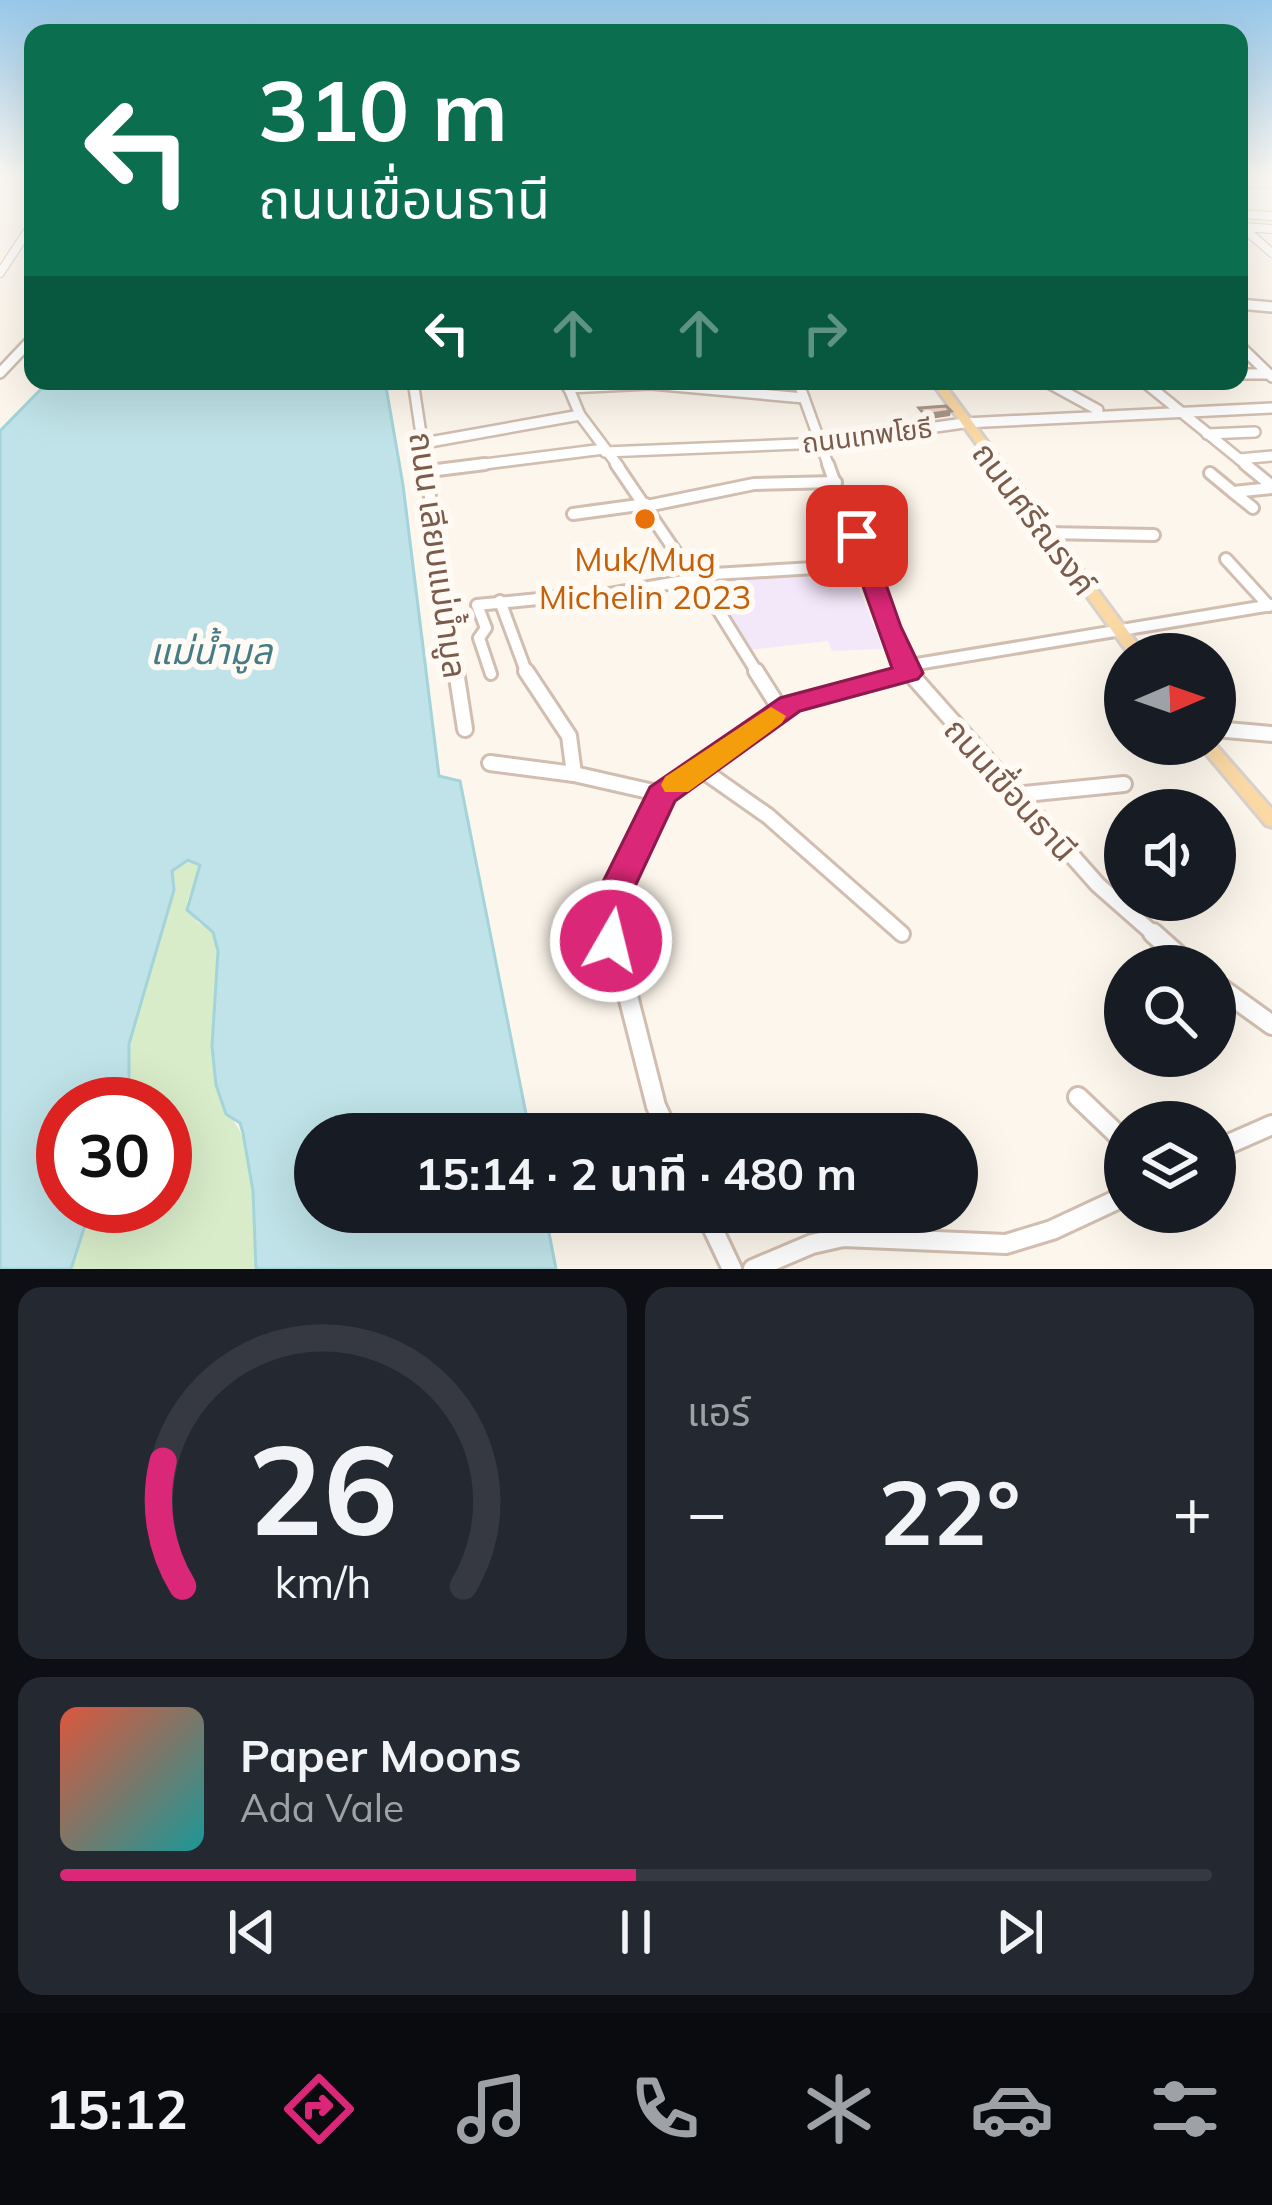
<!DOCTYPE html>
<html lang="th">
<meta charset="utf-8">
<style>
body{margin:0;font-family:Mulish,"Noto Sans Thai",sans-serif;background:#242831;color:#f1f3f6;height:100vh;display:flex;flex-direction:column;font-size:45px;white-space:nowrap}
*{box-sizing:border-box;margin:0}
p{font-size:39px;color:#9ea1a6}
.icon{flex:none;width:66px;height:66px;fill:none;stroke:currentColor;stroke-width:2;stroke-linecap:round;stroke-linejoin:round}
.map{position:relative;height:1269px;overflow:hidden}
.panel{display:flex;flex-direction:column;gap:18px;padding:18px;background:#0d0f14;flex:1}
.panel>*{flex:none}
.banner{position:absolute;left:24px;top:24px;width:1224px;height:366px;border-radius:24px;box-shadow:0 12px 48px #0002;background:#0b6e4f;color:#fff;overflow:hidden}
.needle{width:78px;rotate:88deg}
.tools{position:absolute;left:1104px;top:633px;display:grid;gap:24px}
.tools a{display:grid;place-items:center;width:132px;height:132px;border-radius:50%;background:#171b24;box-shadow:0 12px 48px #0002;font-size:60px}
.speed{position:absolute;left:36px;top:1077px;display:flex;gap:24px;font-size:60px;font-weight:700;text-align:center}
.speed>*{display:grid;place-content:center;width:156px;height:156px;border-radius:50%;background:#171b24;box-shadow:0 12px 48px #0002;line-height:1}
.speed .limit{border:18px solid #d22;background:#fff;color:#111}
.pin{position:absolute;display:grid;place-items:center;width:102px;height:102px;color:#fff;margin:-51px;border-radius:24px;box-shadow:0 6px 18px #0006}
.me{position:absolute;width:132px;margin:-66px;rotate:8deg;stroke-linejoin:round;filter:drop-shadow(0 0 9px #0008)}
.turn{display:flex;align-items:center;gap:42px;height:252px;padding:0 36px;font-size:54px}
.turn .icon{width:156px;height:156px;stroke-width:2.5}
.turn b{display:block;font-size:84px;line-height:102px}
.lanes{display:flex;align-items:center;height:114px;padding:0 36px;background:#0003;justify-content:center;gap:60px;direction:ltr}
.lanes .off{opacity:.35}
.big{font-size:90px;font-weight:700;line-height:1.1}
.panel .widget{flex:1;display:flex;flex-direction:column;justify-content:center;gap:18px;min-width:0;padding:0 42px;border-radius:24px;background:#242831}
.panel .dial{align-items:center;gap:0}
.dial svg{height:312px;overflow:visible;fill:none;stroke:#363941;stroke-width:7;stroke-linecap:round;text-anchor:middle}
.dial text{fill:#f1f3f6;stroke:none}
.song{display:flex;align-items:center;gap:36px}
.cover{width:144px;height:144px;border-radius:18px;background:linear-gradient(135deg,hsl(10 70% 55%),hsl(180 70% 35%))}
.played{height:12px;border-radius:6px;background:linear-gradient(90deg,#db2777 50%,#363941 50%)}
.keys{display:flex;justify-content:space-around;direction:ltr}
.heat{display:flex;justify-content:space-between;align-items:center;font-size:66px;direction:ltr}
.panel .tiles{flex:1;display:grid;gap:18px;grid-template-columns:1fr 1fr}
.widget:last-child{grid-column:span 2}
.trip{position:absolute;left:294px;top:1113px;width:684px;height:120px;border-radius:60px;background:#171b24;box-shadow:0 12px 48px #0002;font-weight:700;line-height:120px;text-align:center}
.dock{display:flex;height:192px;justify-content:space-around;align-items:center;background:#090b0e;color:#9ea1a6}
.dock .icon{width:84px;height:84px}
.dock .current{color:#db2777}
.dock b{font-size:54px;color:#f1f3f6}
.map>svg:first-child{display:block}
.education{fill:#f3e8fa}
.green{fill:#d8ecc9}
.water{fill:#bfe3e8;stroke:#a5d3da;stroke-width:3}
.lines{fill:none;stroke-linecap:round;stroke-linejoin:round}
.minor-far4-casing{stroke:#d1beb0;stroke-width:10}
.minor-far3-casing{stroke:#d1beb0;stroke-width:14}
.minor-far2-casing{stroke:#d1beb0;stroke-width:16}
.minor-far1-casing{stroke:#d1beb0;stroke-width:20}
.minor-casing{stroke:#d1beb0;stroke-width:24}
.major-casing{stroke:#dad1cd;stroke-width:6}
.minor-far4{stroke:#fff;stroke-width:8}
.minor-far3{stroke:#fff;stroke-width:9}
.minor-far2{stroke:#fff;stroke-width:10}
.minor-far1{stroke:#fff;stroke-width:14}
.minor{stroke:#fff;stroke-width:18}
.major{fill:#fbd9a5;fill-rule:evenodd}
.shaded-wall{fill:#aa9588}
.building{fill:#f3d5c3;stroke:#aa9588;stroke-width:3}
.route{fill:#db2777;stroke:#8e194d;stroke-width:3}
.slow{fill:#f59e0b}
.food-dot{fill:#e8710a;stroke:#fffaf3;stroke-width:4.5}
.labels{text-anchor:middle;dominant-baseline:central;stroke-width:12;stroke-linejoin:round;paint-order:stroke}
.far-street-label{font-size:27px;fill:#7a5c4d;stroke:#fffaf3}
.street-label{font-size:33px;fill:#7a5c4d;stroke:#fffaf3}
.food-label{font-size:33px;fill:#c56008;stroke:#fffaf3}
.water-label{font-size:36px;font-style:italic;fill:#437c86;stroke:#fffaf3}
</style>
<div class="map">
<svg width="1272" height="1269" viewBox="0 0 1272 1269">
<rect width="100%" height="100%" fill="#fdf6ec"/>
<polygon class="education" points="847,572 853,575 883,649 832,651 828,641 749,650 708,586 711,582"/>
<path class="green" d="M188 860 201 865 187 902 197 922 213 932 218 952 212 1045 226 1114C259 1136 254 1230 256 1269H72L91 1206H165V1104H122L129 1078V1044L174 891 172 871Z"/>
<polygon class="water" points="49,381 385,381 403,485 439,776 460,781 530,1134 315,1134 315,1212 545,1212 556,1269 256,1269 253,1191 243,1133 240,1123 226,1114 216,1085 212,1046 218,951 213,932 187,910 200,865 188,860 172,871 174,890 129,1044 129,1078 122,1104 63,1104 63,1206 91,1206 71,1269 0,1269 0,431"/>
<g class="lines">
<defs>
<g id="minor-far4">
<polyline points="1239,183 1272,184"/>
<polyline points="1239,214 1272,216"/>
<polyline points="1239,224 1272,253"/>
<polyline points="1243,227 1272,229"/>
<polyline points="0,273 33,223"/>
<polyline points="1239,304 1244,304"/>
</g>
<g id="minor-far3">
<polyline points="1239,304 1272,307"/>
<polyline points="1239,345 1272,377"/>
<polyline points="0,373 33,338"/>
<polyline points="1239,374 1269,374"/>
<polyline points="413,381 426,467"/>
<polyline points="798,381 829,467"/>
<polyline points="1045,381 1098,410"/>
<polyline points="1143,381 1249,467"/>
<polyline points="567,384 580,415 619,467"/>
<polyline points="568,388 651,384 804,398"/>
<polyline points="1207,434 1255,432"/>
<polyline points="424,443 580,415"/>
<polyline points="605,452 822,443 964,423 1272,408"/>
<polyline points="1239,459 1272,456"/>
<polyline points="461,467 604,449"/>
</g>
<g id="minor-far2">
<polyline points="425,464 457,674"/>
<polyline points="616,464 688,570 697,575"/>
<polyline points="828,464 887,627 909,674"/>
<polyline points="1245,464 1272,486"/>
<polyline points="429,471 485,464"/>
<polyline points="1210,473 1233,492"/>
<polyline points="647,506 754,484 836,482"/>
<polyline points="1253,508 1233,492 1272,488"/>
<polyline points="573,514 646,504"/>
<polyline points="1045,533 1154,535"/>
<polyline points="1226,559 1269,606"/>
<polyline points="697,575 865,565"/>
<polyline points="697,576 758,674"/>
<polyline points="500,601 527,674"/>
<polyline points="905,666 1272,605"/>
<polyline points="491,674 479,638 486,628 477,605 559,597 578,605 610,594 695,579"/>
</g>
<g id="minor-far1">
<polyline points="456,671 465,729"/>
<polyline points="526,671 569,736 574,774"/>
<polyline points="756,671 780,709"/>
<polyline points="908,671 1098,885 1156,936"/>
<polyline points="1215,729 1272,734"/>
<polyline points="490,763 574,774 662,794"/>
<polyline points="701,769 768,816 902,934"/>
<polyline points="1015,795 1124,784"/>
<polyline points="612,936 606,912 662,794 790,704 908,673"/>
</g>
<g id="minor">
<polyline points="612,933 656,1106 669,1134"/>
<polyline points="1153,933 1190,966"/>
<polyline points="1215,984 1272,1025"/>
<polyline points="1078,1097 1125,1142"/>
<polyline points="1215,1150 1272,1125"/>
<polyline points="705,1212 732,1269"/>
<polyline points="753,1269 812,1244 843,1237 1006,1244 1052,1230 1125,1196"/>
</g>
<g id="major">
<polygon points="931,381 942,381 1145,654 1129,654"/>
<polygon points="1198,744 1215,744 1272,809 1272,827 1266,825"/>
</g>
</defs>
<use href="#minor-far4" class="minor-far4-casing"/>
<use href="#minor-far3" class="minor-far3-casing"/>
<use href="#minor-far2" class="minor-far2-casing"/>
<use href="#minor-far1" class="minor-far1-casing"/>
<use href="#minor" class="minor-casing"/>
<use href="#major" class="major-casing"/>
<use href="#minor-far4" class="minor-far4"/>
<use href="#minor-far3" class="minor-far3"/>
<use href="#minor-far2" class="minor-far2"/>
<use href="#minor-far1" class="minor-far1"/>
<use href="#minor" class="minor"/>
<use href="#major" class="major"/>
</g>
<polygon class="shaded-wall" points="951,411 950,416 924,420 925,415"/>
<polygon class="building" points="946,406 951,411 925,415 919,408"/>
<linearGradient id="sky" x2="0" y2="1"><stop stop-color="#97c7e8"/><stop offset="0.5" stop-color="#fefbf6"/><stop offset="1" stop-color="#fefbf6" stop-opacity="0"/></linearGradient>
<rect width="1272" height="353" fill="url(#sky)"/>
<polygon class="route" points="857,529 869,536 901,627 923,673 918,679 800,711 675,801 623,912 629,941 624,951 611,955 598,951 588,912 650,787 780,698 892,668 845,536"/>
<polygon class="slow" points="771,707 786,716 782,723 688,792 665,792 661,785 665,777"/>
<circle class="food-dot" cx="645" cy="519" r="12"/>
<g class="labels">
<g class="far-street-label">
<text transform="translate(867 435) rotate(-7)">ถนนเทพโยธี</text>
</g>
<g class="street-label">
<text transform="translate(1035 518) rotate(53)">ถนนศรีณรงค์</text>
<text transform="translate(439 555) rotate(82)">ถนน เลียบแม่น้ำมูล</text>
<text transform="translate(1011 789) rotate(48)">ถนนเขื่อนธานี</text>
</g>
<g class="food-label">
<text x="645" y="558">Muk/Mug<tspan x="645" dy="38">Michelin 2023</tspan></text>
</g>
<g class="water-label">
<text x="211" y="650">แม่น้ำมูล</text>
</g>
</g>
</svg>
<div class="tools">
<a><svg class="needle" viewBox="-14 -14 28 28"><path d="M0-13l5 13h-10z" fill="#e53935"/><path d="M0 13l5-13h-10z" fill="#9ea1a6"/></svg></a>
<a><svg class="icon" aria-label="sound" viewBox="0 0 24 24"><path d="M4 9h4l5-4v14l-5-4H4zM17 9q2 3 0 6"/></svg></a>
<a><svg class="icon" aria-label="search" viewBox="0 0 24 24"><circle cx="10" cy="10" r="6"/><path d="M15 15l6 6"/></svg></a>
<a><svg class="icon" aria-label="layers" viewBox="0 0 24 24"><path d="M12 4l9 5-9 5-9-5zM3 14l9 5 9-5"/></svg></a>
</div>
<div class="speed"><div class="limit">30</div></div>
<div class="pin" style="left:857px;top:536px;background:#d93025"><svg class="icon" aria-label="arrive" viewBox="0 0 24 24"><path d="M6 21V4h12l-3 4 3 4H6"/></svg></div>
<svg class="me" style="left:611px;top:941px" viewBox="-20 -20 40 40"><circle r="17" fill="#db2777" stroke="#fff" stroke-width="3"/><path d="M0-11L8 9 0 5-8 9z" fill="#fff"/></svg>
<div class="trip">15:14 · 2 นาที · 480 m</div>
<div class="banner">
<div class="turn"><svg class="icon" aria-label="left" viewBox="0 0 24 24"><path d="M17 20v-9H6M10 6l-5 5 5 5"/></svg><div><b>310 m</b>ถนนเขื่อนธานี</div></div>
<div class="lanes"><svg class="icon" aria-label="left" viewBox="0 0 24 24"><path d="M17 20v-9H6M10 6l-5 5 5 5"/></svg><svg class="icon off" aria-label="ahead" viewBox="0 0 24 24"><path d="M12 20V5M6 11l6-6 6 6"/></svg><svg class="icon off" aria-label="ahead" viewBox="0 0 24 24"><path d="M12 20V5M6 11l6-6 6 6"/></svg><svg class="icon off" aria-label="right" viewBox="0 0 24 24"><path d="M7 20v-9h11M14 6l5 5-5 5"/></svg></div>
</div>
</div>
<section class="panel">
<div class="tiles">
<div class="widget dial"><svg viewBox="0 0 100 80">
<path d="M14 69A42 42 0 1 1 86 69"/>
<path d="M14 69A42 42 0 0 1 9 37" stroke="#db2777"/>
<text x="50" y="56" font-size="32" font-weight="700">26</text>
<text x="50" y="72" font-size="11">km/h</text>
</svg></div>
<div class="widget"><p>แอร์</p>
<div class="heat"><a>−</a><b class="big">22°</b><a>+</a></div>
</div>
<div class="widget">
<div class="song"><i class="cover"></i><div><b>Paper Moons</b><p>Ada Vale</p></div></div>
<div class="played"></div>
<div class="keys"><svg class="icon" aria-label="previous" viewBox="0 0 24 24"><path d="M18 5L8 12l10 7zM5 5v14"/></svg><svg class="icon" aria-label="pause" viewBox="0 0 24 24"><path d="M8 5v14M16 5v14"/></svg><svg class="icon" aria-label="next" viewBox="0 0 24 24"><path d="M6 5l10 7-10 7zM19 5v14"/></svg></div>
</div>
</div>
</section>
<nav class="dock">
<b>15:12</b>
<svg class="icon current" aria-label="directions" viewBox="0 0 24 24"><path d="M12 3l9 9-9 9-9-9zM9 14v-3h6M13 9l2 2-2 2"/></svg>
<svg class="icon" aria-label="music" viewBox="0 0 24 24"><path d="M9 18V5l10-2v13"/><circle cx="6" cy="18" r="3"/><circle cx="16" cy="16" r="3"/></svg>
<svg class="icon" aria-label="phone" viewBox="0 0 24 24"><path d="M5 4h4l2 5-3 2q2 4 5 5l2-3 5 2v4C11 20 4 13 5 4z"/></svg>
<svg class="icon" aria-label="climate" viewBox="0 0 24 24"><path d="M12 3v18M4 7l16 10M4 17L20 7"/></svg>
<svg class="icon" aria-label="car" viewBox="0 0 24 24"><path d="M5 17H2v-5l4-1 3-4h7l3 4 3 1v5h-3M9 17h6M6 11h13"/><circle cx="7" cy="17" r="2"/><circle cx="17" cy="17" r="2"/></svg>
<svg class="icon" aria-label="filters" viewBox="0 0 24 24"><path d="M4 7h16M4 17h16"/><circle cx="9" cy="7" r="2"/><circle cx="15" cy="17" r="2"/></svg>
</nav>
